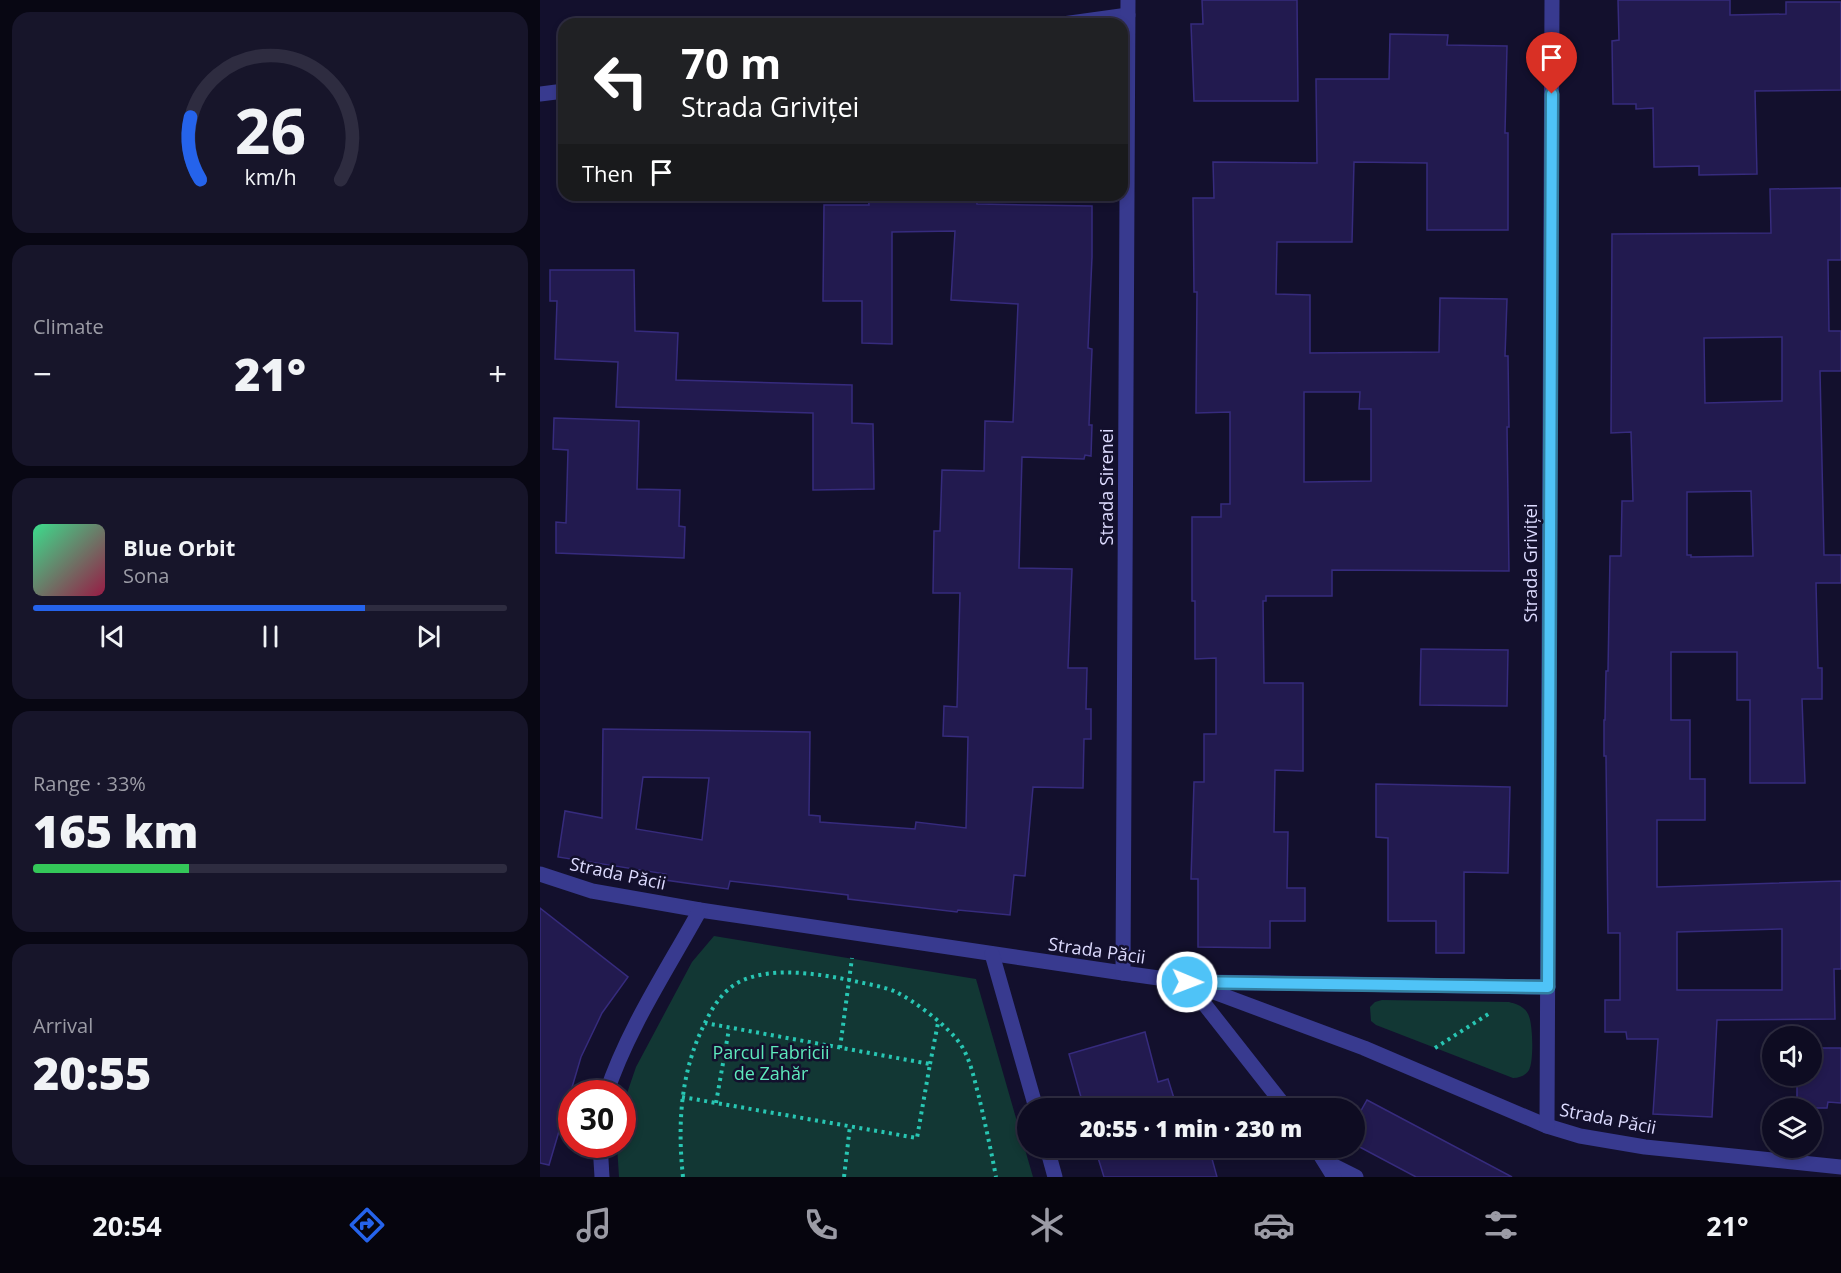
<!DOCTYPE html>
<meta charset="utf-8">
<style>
body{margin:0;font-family:"Open Sans",sans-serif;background:#17152a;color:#f1f3f6;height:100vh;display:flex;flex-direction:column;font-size:22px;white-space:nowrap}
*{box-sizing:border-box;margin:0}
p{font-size:20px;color:#9b9ba5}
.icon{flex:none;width:33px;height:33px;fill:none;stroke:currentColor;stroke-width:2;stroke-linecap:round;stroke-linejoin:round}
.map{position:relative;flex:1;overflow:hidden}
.panel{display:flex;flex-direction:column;gap:12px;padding:12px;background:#080713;width:540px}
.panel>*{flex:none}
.banner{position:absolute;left:18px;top:18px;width:570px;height:183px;border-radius:18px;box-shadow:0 3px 9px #0003,0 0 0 2px #2e2c40;background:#202124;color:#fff;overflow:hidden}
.controls{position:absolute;left:1222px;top:1026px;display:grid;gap:12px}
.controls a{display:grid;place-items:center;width:60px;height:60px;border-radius:50%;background:#0e0c22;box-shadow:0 3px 9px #0003,0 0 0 2px #2e2c40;font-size:30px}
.speed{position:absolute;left:18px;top:1080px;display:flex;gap:12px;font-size:30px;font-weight:700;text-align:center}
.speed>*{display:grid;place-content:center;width:78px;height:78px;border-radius:50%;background:#0e0c22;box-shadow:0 3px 9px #0003,0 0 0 2px #2e2c40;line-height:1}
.speed .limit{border:9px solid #d22;background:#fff;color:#111}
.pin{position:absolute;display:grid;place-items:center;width:51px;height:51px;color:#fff;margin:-62px -26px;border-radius:50% 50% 50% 0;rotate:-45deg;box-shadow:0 0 6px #0007}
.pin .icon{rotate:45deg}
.me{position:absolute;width:66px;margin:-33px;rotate:91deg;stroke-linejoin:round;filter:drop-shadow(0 0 4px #0008)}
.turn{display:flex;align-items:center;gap:21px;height:126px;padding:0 24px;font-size:27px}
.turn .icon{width:78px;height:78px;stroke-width:2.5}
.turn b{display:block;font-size:42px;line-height:51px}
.then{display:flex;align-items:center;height:57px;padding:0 24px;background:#0003;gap:12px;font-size:22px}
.big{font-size:45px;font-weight:800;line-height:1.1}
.panel .card{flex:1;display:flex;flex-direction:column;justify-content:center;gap:9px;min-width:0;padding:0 21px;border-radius:18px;background:#17152a}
.panel .dial{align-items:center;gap:0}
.dial svg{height:156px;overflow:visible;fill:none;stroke:#2e2c40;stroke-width:7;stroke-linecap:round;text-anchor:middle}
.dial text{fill:#f1f3f6;stroke:none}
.song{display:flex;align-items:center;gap:18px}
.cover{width:72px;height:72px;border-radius:9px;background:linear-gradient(135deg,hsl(150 70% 55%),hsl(340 70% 35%))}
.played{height:6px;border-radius:3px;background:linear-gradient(90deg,#2563eb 70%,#2e2c40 70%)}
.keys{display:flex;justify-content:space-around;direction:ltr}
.heat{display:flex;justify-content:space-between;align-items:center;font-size:33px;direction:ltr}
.charge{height:9px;border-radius:4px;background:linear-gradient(90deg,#34c759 33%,#2e2c40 0)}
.trip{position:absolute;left:477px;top:1098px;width:348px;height:60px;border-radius:30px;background:#0e0c22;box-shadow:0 3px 9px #0003,0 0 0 2px #2e2c40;font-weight:800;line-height:60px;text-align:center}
.tab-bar{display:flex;height:96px;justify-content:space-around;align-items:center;background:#06050e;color:#9b9ba5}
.tab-bar .icon{width:42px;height:42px}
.tab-bar .active{color:#2563eb}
.tab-bar b{font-size:27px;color:#f1f3f6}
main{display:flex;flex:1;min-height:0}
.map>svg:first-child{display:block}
.green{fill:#123734}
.building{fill:#221a4f;stroke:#362b7d;stroke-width:1.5;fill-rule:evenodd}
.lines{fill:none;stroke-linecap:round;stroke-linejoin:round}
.path{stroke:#28c6b3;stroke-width:4;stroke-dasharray:3 4.5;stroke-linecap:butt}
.minor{stroke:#383a8f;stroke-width:15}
.tertiary{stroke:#383a8f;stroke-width:15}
.route-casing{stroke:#337fa1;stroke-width:15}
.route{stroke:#4fc3f7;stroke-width:10}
.labels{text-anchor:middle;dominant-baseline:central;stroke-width:5;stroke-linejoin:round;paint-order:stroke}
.street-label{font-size:18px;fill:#dddbff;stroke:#13102d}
.park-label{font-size:18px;fill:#5ee9bd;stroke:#13102d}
</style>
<main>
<section class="panel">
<div class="card dial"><svg viewBox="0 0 100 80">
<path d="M14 69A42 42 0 1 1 86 69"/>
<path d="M14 69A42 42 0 0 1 9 37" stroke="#2563eb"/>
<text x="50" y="56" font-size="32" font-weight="700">26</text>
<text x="50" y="72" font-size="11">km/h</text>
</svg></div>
<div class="card"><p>Climate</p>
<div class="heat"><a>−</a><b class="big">21°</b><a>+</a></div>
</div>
<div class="card">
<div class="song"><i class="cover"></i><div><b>Blue Orbit</b><p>Sona</p></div></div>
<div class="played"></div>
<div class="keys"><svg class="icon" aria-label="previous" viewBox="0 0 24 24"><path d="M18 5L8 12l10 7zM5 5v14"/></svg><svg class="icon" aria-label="pause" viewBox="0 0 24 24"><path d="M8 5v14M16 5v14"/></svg><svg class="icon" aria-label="next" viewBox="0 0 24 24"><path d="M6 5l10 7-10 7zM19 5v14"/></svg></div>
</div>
<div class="card"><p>Range · 33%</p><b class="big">165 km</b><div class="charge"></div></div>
<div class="card"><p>Arrival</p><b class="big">20:55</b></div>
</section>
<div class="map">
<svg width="1301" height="1177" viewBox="0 0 1301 1177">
<rect width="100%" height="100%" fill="#13102d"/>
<g class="green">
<polygon points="174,936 436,979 493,1177 79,1177 77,1145 82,1144 83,1105 96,1067 152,962"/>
<path d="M842 1000 969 1002C976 1004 984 1006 988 1014 993 1022 994 1061 989 1070 986 1075 980 1078 973 1078L836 1025 831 1021 830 1007 835 1002Z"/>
</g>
<g class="building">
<polygon points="662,0 757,0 758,101 654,101 651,24 663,24"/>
<polygon points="1078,0 1190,0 1190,15 1246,14 1246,2 1301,2 1301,90 1215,91 1217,174 1159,175 1159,166 1114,167 1113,108 1096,109 1096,104 1073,104 1072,41 1079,40"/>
<path d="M850 34 908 35 907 45 967 46 965 133H968V230H887V163L814 162 812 242H737L736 294 770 295V353L899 352 900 298 967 299 965 356H968L969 427H967L969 571 792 570V596H726V601H723L724 683H763V771L735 770 734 832H748L747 888H765V921H730V948L658 947V879H651L654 782H664V734H676V658L655 659V601H652V517H681V504H690V412L656 413 657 292H654L653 198H674L673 162 777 163 776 79H849ZM764 392H820L819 409H831V481L764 482Z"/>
<path d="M1301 188V260H1288L1289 331H1301V371H1280L1284 555H1301V583H1276L1278 668H1282V699H1262L1265 783H1210V700H1197V652H1131V720H1150V779H1165V820H1117V887L1301 881V969H1294L1295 1019 1177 1020 1172 1117 1113 1114 1118 1039H1087L1086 1032H1065V1000H1080V933H1068L1066 756H1064V720H1065L1066 671H1068L1070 556H1081L1082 501H1093L1091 432 1071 433 1072 234 1231 233 1230 189ZM1242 337V401L1165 403 1164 338ZM1211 491 1213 556 1151 557V555H1147V492ZM1242 929V990H1137V932Z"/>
<path d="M328 195H436L437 204 552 206V257L548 348 552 349 549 425H552L551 456 545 455 544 459 482 457 479 568 532 569 528 668H547L546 709H551V739H544L543 788 493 787 485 876 474 875 470 915 418 910 417 912 308 899V895L190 881 188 889 125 880 126 874 18 857 25 811 62 818 63 729 270 732 269 815 280 816V822L375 829 376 822 426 828 428 737 403 736 404 706 417 707 420 593H393L394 531H400L402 470 444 471 445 421 473 422 478 304 411 300 415 231 352 232V344L322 343V301H283L284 205H329ZM103 777 169 778 162 840 96 829Z"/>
<polygon points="10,270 94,270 95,331 138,333 136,380 312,385 312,423 333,424 334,489 273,490 273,413 76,407 78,362 15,359 17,301 10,301"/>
<polygon points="14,418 99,421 97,489 140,490 139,526 145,527 144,558 16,553 16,522 26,523 28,450 13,449"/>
<polygon points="881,649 968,650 967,706 880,705"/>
<polygon points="836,784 970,787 968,873 924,872 924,953 896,953 896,921 848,921 848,838 836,837"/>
<polygon points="0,908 88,977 62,1013 41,1057 9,1165 0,1163"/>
<polygon points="605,1032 618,1082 628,1079 637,1108 544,1108 529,1054"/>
<polygon points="1272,1048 1301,1048 1301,1103 1288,1102 1287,1108 1257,1108 1257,1076 1272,1076"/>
<polygon points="827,1100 972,1177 876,1177 814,1144 814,1123"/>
<polygon points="555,1148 669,1148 677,1177 564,1177"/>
</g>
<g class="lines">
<g class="path">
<polyline points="300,1048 312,958"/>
<polyline points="895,1048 950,1013"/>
<polyline points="390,1064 398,1023"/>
<polyline points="142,1097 377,1138 390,1064 165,1023"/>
<polyline points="176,1103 189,1029"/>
<path d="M143 1177C137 1121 141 1067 168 1017 175 1003 186 988 201 981 234 966 280 974 314 981 327 984 341 986 354 991 375 1001 408 1026 421 1045 431 1061 434 1079 439 1097 445 1123 451 1150 456 1177"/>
<polyline points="304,1177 310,1126"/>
</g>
<g class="minor">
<polyline points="523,24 588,15"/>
<polyline points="0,94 24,91"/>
<polyline points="0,874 52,891 160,910 583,973"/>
<polyline points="452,954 496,1108"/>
<polyline points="647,982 824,1048 1007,1126 1040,1136 1105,1147 1301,1167"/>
<polyline points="659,982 1008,987"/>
<path d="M66 1094C88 1028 127 970 160 910"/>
<polyline points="1007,1126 1012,0"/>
<polyline points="60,1144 62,1177"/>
<polyline points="507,1148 515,1177"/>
<polyline points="786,1162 816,1177"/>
</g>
<g class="tertiary">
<polyline points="588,0 583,973 647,982 746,1108"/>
<polyline points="776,1148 794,1177"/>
</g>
</g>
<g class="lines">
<defs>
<polyline id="route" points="647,982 1008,987 1012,94"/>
</defs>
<use href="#route" class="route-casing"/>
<use href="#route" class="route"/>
</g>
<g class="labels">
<g class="street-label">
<text transform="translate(566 487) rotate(-90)">Strada Sirenei</text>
<text transform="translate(990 563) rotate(-90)">Strada Griviței</text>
<text transform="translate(78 873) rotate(12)">Strada Păcii</text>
<text transform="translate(557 950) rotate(8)">Strada Păcii</text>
<text transform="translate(1068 1118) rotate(11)">Strada Păcii</text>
</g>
<g class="park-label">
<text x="231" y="1052">Parcul Fabricii<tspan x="231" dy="21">de Zahăr</tspan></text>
</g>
</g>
</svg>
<div class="controls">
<a><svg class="icon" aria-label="sound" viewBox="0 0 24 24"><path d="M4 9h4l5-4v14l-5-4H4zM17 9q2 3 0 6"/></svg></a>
<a><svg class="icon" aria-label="layers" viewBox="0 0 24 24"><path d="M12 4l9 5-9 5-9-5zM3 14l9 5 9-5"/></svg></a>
</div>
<div class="speed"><div class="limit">30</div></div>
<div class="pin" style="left:1012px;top:94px;background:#d93025"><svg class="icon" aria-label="arrive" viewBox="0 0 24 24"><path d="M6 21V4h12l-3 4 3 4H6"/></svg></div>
<svg class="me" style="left:647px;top:982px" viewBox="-20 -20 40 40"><circle r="17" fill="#4fc3f7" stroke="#fff" stroke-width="3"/><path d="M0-11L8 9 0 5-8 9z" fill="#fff"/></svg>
<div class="trip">20:55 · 1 min · 230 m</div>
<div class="banner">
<div class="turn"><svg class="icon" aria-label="left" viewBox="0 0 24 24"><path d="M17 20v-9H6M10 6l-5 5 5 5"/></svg><div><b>70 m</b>Strada Griviței</div></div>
<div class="then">Then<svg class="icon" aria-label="arrive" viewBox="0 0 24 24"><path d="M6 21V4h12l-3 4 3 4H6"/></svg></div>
</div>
</div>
</main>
<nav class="tab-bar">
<b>20:54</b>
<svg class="icon active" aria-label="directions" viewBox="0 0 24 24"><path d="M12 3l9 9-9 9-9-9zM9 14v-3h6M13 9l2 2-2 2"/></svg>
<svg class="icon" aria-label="music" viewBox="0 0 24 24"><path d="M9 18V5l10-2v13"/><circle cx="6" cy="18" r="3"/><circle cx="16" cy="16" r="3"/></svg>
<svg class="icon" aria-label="phone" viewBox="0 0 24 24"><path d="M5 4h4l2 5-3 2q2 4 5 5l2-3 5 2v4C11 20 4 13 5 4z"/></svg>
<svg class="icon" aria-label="climate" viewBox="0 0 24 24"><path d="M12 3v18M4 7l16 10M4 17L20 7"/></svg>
<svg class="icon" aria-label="car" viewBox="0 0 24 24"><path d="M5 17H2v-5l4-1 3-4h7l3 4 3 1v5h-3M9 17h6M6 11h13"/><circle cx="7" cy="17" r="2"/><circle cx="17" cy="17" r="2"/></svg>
<svg class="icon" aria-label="filters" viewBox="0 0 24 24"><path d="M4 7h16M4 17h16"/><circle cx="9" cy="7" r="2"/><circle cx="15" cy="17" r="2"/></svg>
<b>21°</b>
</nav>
